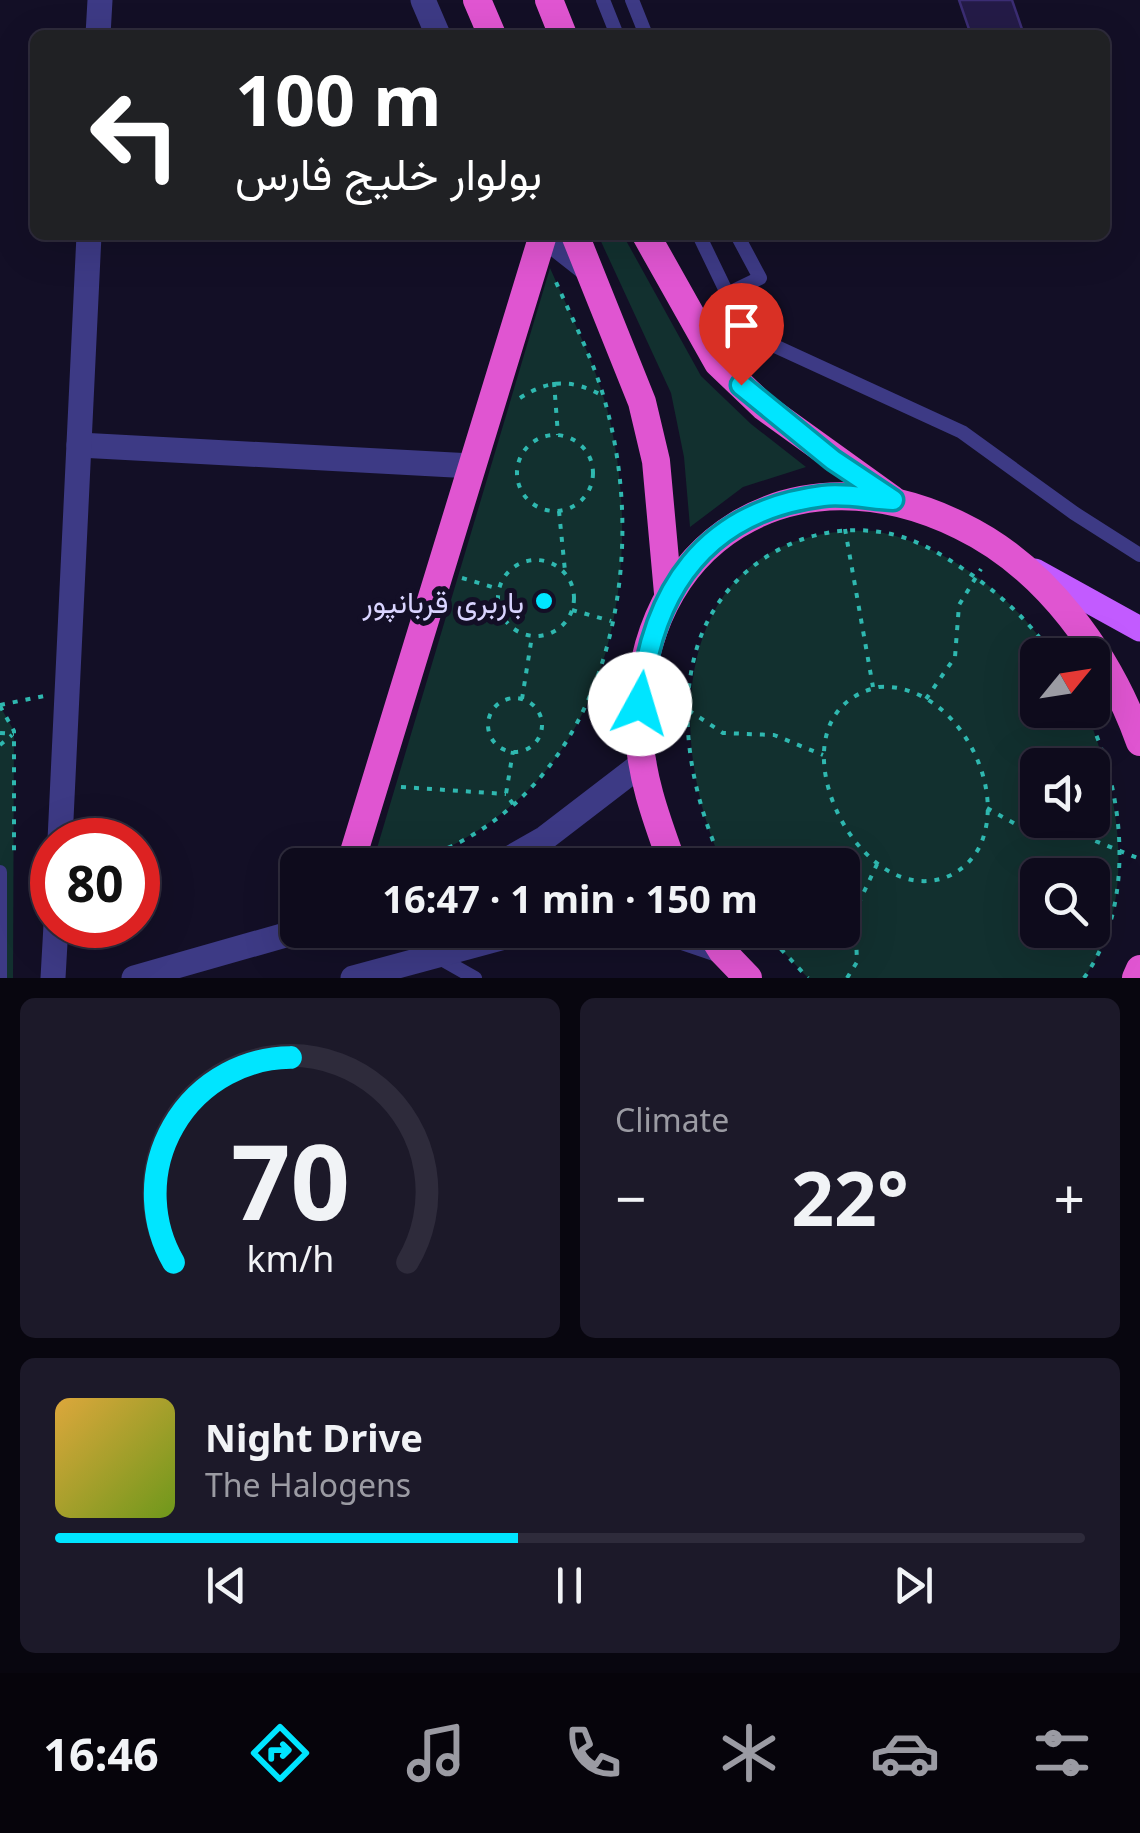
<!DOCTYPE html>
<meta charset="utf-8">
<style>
body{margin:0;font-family:"Noto Sans",Vazirmatn,sans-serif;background:#1c1929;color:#f1f3f6;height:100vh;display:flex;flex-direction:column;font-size:38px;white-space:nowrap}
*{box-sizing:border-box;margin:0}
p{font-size:32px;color:#9b9ba3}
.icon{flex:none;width:55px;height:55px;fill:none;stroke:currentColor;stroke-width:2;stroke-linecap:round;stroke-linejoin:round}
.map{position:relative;height:978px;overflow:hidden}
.details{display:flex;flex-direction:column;gap:20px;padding:20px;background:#08060f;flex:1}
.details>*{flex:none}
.hud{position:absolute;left:30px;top:30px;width:1080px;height:210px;border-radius:15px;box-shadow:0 10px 40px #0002,0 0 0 2px #2e2b3b;background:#202124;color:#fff;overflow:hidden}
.needle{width:65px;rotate:60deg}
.tools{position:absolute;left:1020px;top:638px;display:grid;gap:20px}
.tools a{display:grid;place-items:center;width:90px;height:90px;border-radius:15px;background:#0e0b1c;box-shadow:0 10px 40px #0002,0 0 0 2px #2e2b3b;font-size:50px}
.speed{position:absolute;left:30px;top:818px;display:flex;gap:20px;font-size:50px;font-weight:700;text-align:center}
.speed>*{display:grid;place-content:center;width:130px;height:130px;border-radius:50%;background:#0e0b1c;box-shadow:0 10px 40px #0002,0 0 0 2px #2e2b3b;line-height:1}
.speed .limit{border:15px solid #d22;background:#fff;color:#111}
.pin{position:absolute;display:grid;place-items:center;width:85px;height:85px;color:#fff;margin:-102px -42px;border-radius:50% 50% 50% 0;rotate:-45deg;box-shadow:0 0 10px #0007}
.pin .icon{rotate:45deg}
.me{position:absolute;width:110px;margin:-55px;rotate:6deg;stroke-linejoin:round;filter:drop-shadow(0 0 8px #0008)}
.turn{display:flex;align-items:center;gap:35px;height:210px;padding:0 40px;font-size:45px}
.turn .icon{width:130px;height:130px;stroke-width:2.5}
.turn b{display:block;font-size:70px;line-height:85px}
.big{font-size:75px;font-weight:700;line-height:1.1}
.details .tile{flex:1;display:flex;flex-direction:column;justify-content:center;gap:15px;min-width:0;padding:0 35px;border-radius:15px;background:#1c1929}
.details .dial{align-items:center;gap:0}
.dial svg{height:260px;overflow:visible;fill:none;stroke:#2e2b3b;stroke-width:7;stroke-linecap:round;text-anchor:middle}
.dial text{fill:#f1f3f6;stroke:none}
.song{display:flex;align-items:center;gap:30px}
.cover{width:120px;height:120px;border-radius:15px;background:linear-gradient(135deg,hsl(40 70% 55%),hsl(80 70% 35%))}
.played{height:10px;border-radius:5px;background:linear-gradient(90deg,#00e5ff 45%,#2e2b3b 45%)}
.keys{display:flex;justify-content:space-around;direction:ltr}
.heat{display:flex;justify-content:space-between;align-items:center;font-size:55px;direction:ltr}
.details .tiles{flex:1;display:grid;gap:20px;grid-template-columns:1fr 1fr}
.tile:last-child{grid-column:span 2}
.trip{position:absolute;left:280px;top:848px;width:580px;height:100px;border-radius:15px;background:#0e0b1c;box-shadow:0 10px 40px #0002,0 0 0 2px #2e2b3b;font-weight:700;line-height:100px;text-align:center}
.tabs{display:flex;height:160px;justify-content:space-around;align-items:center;background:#06040b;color:#9b9ba3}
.tabs .icon{width:70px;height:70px}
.tabs .on{color:#00e5ff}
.tabs b{font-size:45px;color:#f1f3f6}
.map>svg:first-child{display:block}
.green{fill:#12302f;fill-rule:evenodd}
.building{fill:#241b47;stroke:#3b2d73;stroke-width:2.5}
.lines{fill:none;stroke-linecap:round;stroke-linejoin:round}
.path{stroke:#2fb8b0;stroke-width:4;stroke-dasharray:5 8;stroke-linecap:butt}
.service{stroke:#3d3a85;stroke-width:14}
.minor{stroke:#3d3a85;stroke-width:25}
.tertiary{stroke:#3d3a85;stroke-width:25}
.primary{stroke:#c25bff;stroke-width:25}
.trunk{stroke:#e055d1;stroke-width:28}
.route-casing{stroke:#0095a6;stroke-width:25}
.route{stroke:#00e5ff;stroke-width:18}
.poi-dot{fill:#00e5ff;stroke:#130f26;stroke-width:4}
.labels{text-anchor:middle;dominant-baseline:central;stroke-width:10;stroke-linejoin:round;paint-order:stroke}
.poi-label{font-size:30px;fill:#d9d4ff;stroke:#130f26;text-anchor:end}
</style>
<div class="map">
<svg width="1140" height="978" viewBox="0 0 1140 978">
<rect width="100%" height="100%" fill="#130f26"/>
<g class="green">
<polygon points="598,235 623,235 701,376 751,424 806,467 743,487 690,527 684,457 671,393"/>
<path d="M550 268C570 314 594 360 607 409 641 538 621 713 514 803 473 838 427 865 372 865Z"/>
<path d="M875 531C946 545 1013 595 1052 655H1038V710H1085L1089 718C1120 800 1138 901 1084 978H808L763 930H842V865H723C659 726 678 522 875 531ZM1092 765V820H1038V765ZM1092 875V930H1038V875Z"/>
<polygon points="0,706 14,731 13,978 0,978"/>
</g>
<polygon class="building" points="959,0 1012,0 1024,35 971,35"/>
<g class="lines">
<g class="path">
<polyline points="554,382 558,435"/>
<path d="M520 398C549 379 573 379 603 396"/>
<circle cx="555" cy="473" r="38"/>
<polyline points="559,511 565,571"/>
<polyline points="845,529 873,687"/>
<circle cx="536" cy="598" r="38"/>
<polyline points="462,578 499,589"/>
<polyline points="572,610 611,621"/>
<path d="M879 687C948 682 1003 773 984 835 979 853 967 867 951 875 857 919 760 713 879 687Z"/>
<polyline points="667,696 723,733 774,735 823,755"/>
<circle cx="515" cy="725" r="27"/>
<polyline points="522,699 532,636"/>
<polyline points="926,699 955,657 959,605 981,569"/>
<polyline points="0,705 44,696"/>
<polyline points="0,706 14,731 14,857"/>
<polyline points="0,733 14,734"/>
<polyline points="0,745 12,735"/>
<polyline points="401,787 506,794"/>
<polyline points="513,804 506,794 513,751"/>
<polyline points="987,808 1038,837 1083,836 1140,859"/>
<path d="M399 865C596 816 654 585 607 409 596 365 574 323 556 282"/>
<path d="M723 865C694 800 676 721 696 651 720 565 812 512 899 536 926 544 949 559 972 575 1003 597 1031 623 1052 655"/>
<polyline points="763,930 808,978"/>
<polyline points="847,978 857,962 855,911 878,862"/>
<path d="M1084 978C1137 903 1125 789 1085 710"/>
</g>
<g class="service">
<polyline points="603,0 617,35"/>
<polyline points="632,0 646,35"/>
<polyline points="699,235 740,320 764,341 962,432 1074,513 1140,555"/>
<polyline points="727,294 760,278 737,235"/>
<polyline points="0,872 0,977"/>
<polyline points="436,956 475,978"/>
</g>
<g class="minor">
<polyline points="98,35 100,0"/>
<polyline points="79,445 472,466"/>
<polyline points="60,840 89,235"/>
<polyline points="53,978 56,925"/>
</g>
<g class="tertiary">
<polyline points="423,0 438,35"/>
<polyline points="544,235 591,272"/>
<polyline points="498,865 545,838 644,762"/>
<polyline points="564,930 678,936 722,951"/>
<polyline points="134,978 303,930"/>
<polyline points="353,978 531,930"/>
</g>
<polyline class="primary" points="1035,571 1140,629"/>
<g class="trunk">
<polyline points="477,0 492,35"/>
<polyline points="549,0 563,35"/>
<polyline points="575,235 642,402 656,461 668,593"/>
<polyline points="646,235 718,363 764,407 892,499"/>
<polyline points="350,865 543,235"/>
<path d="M673 865C657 821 639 773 639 726 636 539 795 444 961 526 1046 567 1109 655 1140 742"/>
<polyline points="709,930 722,951 748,978"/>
<polyline points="1136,978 1140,969"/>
</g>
</g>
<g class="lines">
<defs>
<path id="route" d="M640 704C651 591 704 511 823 496 845 493 871 499 893 500L833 460 741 385"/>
</defs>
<use href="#route" class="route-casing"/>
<use href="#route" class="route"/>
</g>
<circle class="poi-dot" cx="544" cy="601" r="10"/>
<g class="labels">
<g class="poi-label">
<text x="524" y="601">باربری قربانپور</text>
</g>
</g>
</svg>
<div class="tools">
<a><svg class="needle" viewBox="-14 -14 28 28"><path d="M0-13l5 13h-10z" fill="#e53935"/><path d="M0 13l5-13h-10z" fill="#9b9ba3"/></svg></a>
<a><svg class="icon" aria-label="sound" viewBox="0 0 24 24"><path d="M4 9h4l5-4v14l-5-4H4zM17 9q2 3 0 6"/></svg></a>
<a><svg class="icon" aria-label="search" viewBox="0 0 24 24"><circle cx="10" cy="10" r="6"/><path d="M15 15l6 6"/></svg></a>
</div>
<div class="speed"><div class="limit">80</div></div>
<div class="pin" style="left:741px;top:385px;background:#d93025"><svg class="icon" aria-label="arrive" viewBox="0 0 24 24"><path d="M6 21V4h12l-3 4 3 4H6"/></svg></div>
<svg class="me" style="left:640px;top:704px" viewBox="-20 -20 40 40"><circle r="19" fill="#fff"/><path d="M0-13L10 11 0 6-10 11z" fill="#00e5ff"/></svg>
<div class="trip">16:47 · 1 min · 150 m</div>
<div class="hud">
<div class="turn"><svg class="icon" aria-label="left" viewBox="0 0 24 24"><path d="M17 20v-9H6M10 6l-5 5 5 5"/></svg><div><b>100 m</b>بولوار خلیج فارس</div></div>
</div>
</div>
<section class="details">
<div class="tiles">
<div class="tile dial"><svg viewBox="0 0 100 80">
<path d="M14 69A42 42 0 1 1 86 69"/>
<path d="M14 69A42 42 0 0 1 50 6" stroke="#00e5ff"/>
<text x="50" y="56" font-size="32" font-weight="700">70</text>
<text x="50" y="72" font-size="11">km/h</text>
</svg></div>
<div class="tile"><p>Climate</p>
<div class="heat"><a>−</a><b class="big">22°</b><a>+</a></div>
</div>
<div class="tile">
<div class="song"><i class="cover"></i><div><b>Night Drive</b><p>The Halogens</p></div></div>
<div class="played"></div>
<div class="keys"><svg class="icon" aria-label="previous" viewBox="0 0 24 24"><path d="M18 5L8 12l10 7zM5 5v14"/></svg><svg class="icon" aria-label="pause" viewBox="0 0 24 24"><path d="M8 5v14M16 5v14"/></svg><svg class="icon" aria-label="next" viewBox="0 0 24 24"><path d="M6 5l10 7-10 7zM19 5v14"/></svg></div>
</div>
</div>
</section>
<nav class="tabs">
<b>16:46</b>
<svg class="icon on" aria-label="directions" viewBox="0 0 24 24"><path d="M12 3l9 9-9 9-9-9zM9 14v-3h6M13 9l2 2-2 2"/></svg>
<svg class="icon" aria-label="music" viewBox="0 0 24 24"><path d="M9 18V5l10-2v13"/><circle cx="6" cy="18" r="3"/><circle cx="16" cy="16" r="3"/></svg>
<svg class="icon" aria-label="phone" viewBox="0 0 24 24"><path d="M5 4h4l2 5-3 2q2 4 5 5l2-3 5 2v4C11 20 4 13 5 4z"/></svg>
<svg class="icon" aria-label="climate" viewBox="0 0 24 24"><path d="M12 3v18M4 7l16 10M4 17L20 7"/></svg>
<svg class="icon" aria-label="car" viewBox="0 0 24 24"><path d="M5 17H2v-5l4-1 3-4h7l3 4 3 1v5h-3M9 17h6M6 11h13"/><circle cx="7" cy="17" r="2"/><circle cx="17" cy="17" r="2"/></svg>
<svg class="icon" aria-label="filters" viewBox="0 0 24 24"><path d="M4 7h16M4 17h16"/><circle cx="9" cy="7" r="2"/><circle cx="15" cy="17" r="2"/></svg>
</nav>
